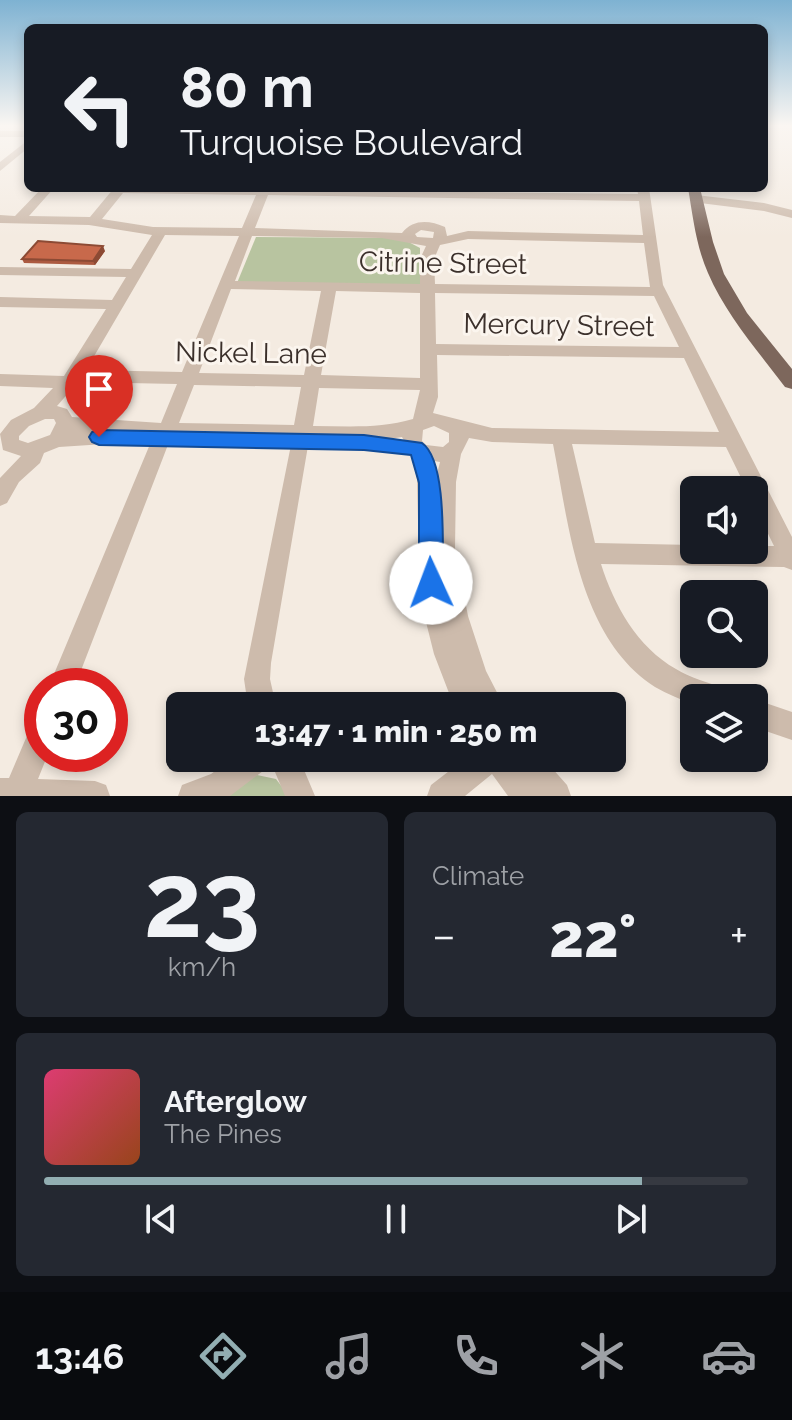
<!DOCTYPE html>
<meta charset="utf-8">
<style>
body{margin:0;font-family:Raleway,sans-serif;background:#242831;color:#f1f3f6;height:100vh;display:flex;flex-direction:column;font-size:30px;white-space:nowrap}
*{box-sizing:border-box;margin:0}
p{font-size:26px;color:#9ea1a6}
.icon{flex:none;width:44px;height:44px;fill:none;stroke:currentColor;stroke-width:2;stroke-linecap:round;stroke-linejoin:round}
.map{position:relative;height:796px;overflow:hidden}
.details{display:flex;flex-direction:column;gap:16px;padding:16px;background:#0d0f14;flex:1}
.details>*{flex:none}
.banner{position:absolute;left:24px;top:24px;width:744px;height:168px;border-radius:12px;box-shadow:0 4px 12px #0003;background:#171b24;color:#f1f3f6;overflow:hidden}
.buttons{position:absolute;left:680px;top:476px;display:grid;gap:16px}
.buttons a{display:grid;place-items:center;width:88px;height:88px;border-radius:12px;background:#171b24;box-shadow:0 4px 12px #0003;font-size:40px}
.speed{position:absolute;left:24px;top:668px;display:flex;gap:16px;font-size:40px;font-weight:700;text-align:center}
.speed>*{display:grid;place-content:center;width:104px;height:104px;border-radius:50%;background:#171b24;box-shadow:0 4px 12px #0003;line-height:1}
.speed .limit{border:12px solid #d22;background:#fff;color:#111}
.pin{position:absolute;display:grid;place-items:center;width:68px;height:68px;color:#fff;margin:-82px -34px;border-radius:50% 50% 50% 0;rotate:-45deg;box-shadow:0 0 8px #0007}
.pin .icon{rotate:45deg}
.me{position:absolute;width:88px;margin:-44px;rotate:358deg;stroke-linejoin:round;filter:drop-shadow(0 0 6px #0008)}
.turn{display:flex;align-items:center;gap:28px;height:168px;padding:0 24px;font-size:36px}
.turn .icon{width:104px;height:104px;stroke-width:2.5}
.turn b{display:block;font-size:56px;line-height:68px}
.big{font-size:60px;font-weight:800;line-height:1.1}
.details .tile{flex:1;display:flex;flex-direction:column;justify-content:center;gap:12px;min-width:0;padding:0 28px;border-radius:12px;background:#242831}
.details .dial{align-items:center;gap:0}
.dial b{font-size:104px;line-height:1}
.song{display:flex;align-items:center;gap:24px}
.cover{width:96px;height:96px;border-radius:12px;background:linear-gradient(135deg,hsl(340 70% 55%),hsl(20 70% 35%))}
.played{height:8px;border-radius:4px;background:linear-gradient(90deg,#92aeb2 85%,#363941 85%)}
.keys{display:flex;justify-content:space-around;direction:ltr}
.heat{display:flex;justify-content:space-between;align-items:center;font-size:44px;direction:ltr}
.details .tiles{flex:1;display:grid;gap:16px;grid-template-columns:1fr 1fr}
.tile:last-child{grid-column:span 2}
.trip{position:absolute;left:166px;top:692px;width:460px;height:80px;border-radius:12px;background:#171b24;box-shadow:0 4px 12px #0003;font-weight:800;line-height:80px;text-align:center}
.tabs{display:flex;height:128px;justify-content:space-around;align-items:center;background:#090b0e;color:#9ea1a6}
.tabs .icon{width:56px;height:56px}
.tabs .selected{color:#92aeb2}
.tabs b{font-size:36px;color:#f1f3f6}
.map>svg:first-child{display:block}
.green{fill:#b8c4a0}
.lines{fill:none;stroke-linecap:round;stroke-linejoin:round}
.minor{fill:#cdbbac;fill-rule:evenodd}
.major{fill:#7d675c;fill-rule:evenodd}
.wall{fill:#ac5a40}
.shaded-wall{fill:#8c4a34}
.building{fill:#c8694b;stroke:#8c4a34;stroke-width:2}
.route{fill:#1a73e8;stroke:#114b97;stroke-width:2}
.labels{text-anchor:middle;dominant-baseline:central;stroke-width:6;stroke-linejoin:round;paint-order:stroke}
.street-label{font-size:28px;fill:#3b302b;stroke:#fbf5ee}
</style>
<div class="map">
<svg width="792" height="796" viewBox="0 0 792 796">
<rect width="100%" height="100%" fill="#f4ebe1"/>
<g class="green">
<polygon points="256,237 401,238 420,248 420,286 237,283"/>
<polygon points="257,775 276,779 289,796 220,796"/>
</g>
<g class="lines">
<g class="minor">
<rect x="0" y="131" width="28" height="6"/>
<polygon points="28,140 28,148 0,171 0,162"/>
<path d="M42 188H54L29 216 90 217 114 188 638 194 637 188H649L663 285 792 537V570L784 567 601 564C614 605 637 647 676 669 691 678 707 682 723 688L727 698H694V705C681 699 667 694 655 687 578 637 569 525 553 444L492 442 469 438 461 454 456 482 455 548 468 616 486 671 504 706H454L434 654 425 618 419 563 417 479 412 456 402 437 376 441 309 440 271 663 270 679 276 706H248L244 679 292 440 171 437 75 686H49L153 437 114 436 112 442 105 444 59 447 44 453 40 463 19 482 7 503 0 506V478L21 456 3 450 0 434 11 420 34 408 53 388 0 386V374L64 376 106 309 0 307V297L112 300 126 277 0 275V267L131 269 152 235 89 225 0 223V215L15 216ZM123 193 256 195 242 228 153 227 102 219ZM268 195 639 201 643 235 468 231 447 236 445 227C429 220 413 219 402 233L255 228ZM421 230 434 232 433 238 417 237 415 234ZM165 235 239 236 182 372 86 370ZM252 236 382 238 426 246 420 259V284L235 281ZM468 239 644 243 650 287 435 284 434 259 440 245ZM231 289 321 291 304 375 199 373ZM336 291 420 293V378L321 375ZM435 293 654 296 679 347 436 344ZM437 355 684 358 719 432 492 428 433 413 438 397ZM78 382 177 384 161 423 72 417 67 409 57 406ZM194 385 301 387 294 425 179 423ZM319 388 420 390 413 419C380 429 346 426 313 426ZM45 419H54L56 423 50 435 28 443 19 440V436L29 426ZM434 426 449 433V442L443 447 426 445 422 441 423 430ZM572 444 726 447 747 490H754V505L774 546H754V550H694V545L595 543ZM434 461 440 462 437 474Z"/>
<polygon points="696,195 764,203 792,210 792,218 764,211 692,202 690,199"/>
<polygon points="754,699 792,712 792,740 754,727"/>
<polygon points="42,720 42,754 48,754 38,779 95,781 106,785 110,796 0,796 0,778 9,778 32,724"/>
<polygon points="233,758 299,758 315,796 285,796 270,760 267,768 230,796 178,796 182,785 211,774"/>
<polygon points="466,758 543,758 567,785 571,796 508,796 492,774 465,796 427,796 431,785"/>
</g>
<path class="major" d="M688 188H700L713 242 724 274 747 313 792 369V389L785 387C758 351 726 315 708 273 696 246 693 217 688 188Z"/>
</g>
<polygon class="wall" points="105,251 95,265 24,263 22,259"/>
<polygon class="shaded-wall" points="103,246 105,251 95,265 93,261"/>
<polygon class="building" points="38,241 103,246 93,261 22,259"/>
<linearGradient id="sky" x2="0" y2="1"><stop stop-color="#7eb2d2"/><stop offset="0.53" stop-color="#faf6f2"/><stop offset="1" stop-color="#faf6f2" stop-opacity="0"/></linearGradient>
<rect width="792" height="237" fill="url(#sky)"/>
<path class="route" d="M99 430 364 435 422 443C448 461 442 552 443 583L440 591 431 594 423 591 419 583V483L411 455 364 450 99 445 92 442 89 437 92 432Z"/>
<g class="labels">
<g class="street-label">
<text transform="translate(443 263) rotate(1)">Citrine Street</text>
<text transform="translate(559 325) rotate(1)">Mercury Street</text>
<text transform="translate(251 353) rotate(1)">Nickel Lane</text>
</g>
</g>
</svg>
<div class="buttons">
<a><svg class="icon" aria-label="sound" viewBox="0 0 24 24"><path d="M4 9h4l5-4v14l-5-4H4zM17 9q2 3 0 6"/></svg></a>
<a><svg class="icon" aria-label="search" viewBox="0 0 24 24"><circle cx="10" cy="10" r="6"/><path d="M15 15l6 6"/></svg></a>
<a><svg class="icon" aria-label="layers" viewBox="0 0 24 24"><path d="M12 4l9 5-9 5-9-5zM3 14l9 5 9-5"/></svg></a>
</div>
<div class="speed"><div class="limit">30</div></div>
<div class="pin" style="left:99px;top:437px;background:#d93025"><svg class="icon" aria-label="arrive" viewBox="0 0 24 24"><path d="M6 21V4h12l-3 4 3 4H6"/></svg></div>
<svg class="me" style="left:431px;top:583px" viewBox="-20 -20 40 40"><circle r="19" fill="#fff"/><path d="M0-13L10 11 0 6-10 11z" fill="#1a73e8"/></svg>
<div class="trip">13:47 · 1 min · 250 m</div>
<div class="banner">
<div class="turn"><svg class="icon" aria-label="left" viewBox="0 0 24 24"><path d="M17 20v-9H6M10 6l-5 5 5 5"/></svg><div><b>80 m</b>Turquoise Boulevard</div></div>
</div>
</div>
<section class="details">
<div class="tiles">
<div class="tile dial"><b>23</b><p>km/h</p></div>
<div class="tile"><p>Climate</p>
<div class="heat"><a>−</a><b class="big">22°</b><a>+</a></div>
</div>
<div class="tile">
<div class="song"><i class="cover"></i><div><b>Afterglow</b><p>The Pines</p></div></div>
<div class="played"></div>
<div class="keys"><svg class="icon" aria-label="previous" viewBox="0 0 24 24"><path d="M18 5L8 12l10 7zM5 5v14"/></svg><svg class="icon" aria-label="pause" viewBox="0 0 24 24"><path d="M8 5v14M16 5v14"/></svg><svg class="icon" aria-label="next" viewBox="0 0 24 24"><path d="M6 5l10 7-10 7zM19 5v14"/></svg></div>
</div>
</div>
</section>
<nav class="tabs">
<b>13:46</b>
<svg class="icon selected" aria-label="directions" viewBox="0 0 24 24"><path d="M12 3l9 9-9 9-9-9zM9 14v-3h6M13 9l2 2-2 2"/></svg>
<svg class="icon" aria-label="music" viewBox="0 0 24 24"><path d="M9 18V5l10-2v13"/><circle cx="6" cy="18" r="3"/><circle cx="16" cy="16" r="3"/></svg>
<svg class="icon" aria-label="phone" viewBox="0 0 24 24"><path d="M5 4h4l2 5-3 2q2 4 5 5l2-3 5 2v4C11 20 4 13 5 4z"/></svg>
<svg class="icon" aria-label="climate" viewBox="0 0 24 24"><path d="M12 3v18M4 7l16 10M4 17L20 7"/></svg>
<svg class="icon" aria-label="car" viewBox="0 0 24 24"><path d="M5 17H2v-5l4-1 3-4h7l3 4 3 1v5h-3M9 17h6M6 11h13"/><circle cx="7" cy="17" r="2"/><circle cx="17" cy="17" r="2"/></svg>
</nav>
